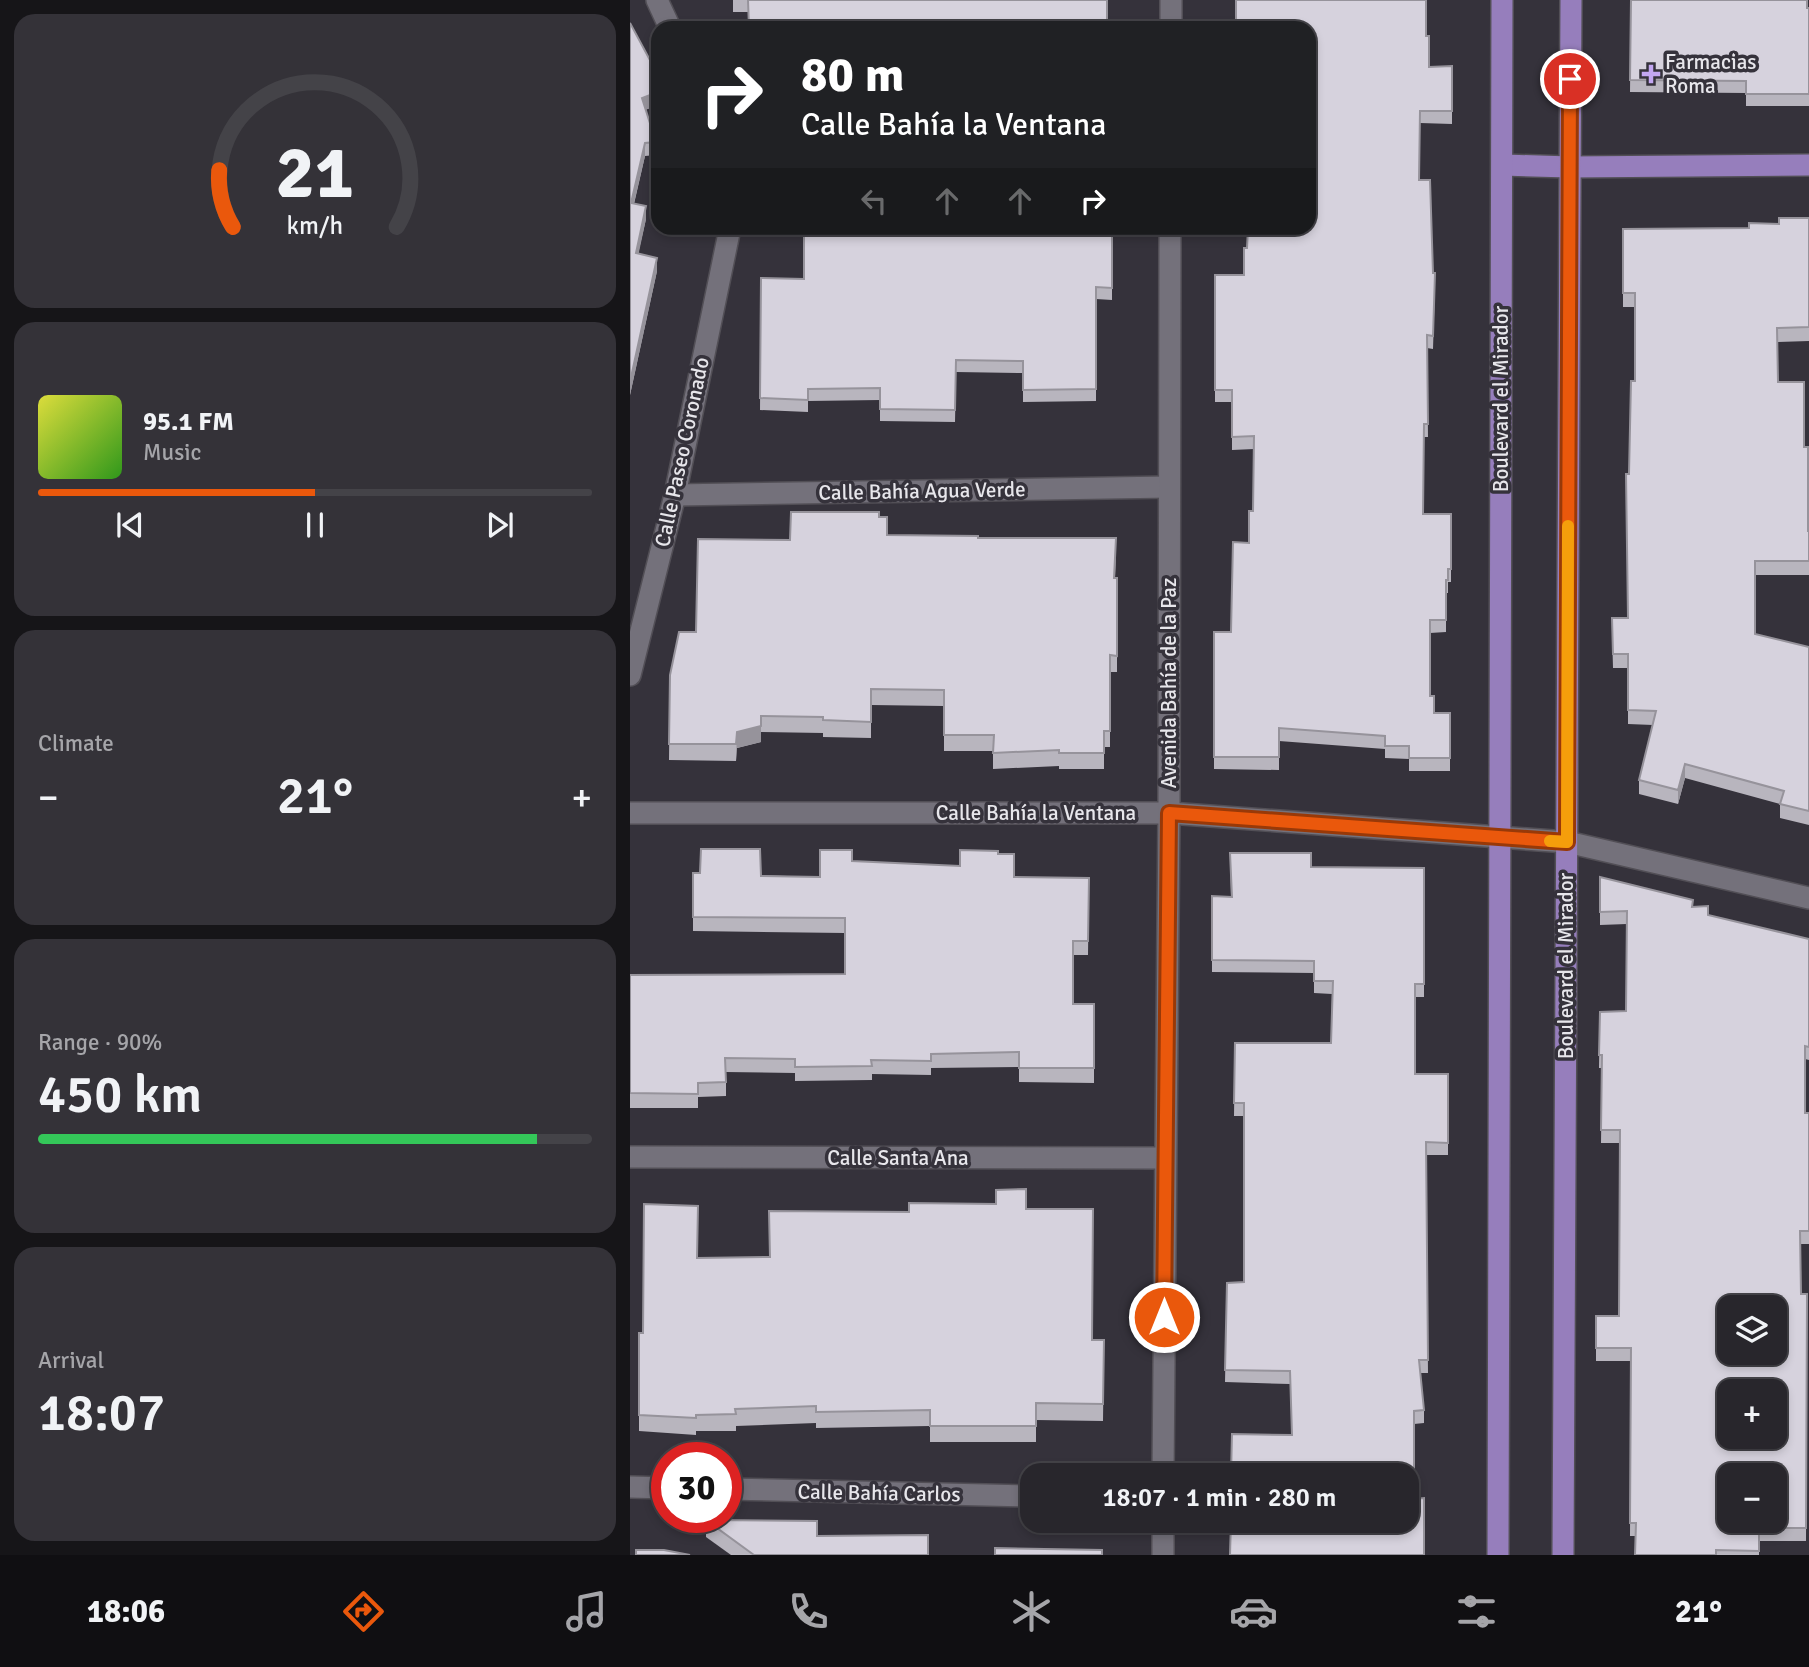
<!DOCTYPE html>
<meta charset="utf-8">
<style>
body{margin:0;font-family:Signika,sans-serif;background:#343238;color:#f1f3f6;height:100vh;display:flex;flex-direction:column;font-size:26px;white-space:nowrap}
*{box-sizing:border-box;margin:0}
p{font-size:23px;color:#a5a5a9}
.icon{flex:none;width:38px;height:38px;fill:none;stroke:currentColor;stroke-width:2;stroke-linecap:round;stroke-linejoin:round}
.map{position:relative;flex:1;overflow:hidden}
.drawer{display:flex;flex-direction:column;gap:14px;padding:14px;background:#161518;width:630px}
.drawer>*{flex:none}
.top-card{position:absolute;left:21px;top:21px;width:665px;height:214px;border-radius:21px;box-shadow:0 4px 10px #0003,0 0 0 2px #444348;background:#202124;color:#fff;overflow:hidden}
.buttons{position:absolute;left:1087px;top:1295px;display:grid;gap:14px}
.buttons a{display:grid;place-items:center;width:70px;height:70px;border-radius:14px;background:#28262c;box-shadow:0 4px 10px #0003,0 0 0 2px #444348;font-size:35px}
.speed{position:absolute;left:21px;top:1442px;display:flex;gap:14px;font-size:35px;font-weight:700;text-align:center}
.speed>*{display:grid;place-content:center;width:91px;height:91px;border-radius:50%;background:#28262c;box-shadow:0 4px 10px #0003,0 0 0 2px #444348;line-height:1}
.speed .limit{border:10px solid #d22;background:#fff;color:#111}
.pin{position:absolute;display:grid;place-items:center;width:60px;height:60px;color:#fff;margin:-30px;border:4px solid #fff;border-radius:50%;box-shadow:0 2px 7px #0007}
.me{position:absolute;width:77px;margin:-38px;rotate:0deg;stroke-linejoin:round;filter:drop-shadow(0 0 5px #0008)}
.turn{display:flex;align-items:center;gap:24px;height:147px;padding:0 35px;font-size:32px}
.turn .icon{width:91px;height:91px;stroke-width:2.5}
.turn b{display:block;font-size:49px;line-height:60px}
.lanes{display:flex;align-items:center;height:66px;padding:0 35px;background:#0003;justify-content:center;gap:35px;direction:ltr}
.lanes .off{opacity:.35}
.big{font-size:52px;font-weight:600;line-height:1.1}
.drawer .widget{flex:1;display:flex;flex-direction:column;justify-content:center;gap:10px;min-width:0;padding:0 24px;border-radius:21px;background:#343238}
.drawer .dial{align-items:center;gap:0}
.dial svg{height:182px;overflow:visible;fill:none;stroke:#444348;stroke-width:7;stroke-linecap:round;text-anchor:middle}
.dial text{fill:#f1f3f6;stroke:none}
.song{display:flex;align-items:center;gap:21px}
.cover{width:84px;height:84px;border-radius:10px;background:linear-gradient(135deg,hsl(60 70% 55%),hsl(110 70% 35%))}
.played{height:7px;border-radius:4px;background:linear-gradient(90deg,#ea580c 50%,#444348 50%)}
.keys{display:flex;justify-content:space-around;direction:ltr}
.heat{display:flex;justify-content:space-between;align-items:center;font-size:38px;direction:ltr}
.charge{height:10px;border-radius:5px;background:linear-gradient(90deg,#34c759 90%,#444348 0)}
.trip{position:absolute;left:390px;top:1463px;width:399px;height:70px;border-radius:21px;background:#28262c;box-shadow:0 4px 10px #0003,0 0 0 2px #444348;font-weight:600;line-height:70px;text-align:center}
.dock{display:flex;height:112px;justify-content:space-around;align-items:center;background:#100f12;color:#a5a5a9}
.dock .icon{width:49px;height:49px}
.dock .on{color:#ea580c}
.dock b{font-size:32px;color:#f1f3f6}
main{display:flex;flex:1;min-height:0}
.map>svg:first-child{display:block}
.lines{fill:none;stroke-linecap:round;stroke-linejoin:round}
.minor-casing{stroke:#524f56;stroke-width:24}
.major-casing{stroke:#524f56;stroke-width:24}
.minor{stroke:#74717b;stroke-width:21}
.major{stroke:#967ebc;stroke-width:21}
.wall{fill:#b8b5be}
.shaded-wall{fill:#96939b}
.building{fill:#d6d2dd;stroke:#96939b;stroke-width:2;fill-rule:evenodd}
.route-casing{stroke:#983908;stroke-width:18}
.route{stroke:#ea580c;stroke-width:12}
.slow{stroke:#f59e0b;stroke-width:12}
.poi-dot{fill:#c3a7f2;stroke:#35323b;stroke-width:2.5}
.labels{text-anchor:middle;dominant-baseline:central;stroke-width:7;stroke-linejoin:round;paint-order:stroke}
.poi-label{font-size:21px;fill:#e7e6eb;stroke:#35323b;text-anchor:start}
.street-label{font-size:21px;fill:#e7e6eb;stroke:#35323b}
</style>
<main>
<section class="drawer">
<div class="widget dial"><svg viewBox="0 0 100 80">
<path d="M14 69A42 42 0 1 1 86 69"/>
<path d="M14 69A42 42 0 0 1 8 44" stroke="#ea580c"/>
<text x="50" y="56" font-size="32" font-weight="700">21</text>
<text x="50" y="72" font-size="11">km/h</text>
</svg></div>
<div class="widget">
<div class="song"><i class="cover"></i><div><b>95.1 FM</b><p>Music</p></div></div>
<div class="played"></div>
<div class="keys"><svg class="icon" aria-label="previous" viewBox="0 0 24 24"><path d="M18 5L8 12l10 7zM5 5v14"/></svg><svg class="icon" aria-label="pause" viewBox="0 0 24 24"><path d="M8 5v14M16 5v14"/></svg><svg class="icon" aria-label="next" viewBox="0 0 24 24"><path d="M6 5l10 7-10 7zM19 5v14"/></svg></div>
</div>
<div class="widget"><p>Climate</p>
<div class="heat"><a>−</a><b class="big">21°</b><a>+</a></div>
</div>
<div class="widget"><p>Range · 90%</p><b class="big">450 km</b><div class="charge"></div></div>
<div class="widget"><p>Arrival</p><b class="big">18:07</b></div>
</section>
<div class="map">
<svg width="1179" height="1555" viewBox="0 0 1179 1555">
<rect width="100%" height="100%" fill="#35323b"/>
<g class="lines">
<defs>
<g id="minor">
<polyline points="27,0 40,28"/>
<polyline points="541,28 541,0"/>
<polyline points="45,495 539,487"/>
<polyline points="0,675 45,495 100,228"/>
<polyline points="0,813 539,813 937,842 1179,898"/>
<polyline points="0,1157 535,1158"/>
<polyline points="533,1475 539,813 540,228"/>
<polyline points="0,1487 37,1488"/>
<polyline points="96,1489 402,1496"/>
<polyline points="533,1555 533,1521"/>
</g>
<g id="major">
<polyline points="873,165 940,167 1179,165"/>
<polyline points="868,1555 872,0"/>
<polyline points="933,1555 941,0"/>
</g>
</defs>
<use href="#minor" class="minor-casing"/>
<use href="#major" class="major-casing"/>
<use href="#minor" class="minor"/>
<use href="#major" class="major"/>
</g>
<g class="wall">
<polygon points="103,0 477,0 477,28 118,28 118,12 103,12"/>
<polygon points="1001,0 1179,8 1179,106 1116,106 1116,93 1000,92"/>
<polygon points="0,23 28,75 28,105 15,110 26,142 26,155 15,156 4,204 16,219 8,254 27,271 0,395"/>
<polygon points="796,36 799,67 822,66 822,124 790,123 790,180 805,286 803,349 797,348 798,437 794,437 793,514 821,514 821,582 818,582 818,593 816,593 816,632 800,633 800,696 804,713 820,713 820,771 779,771 779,759 755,758 755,749 649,741 649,770 584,769 584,632 601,632 619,543 623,511 624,449 602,450 602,402 585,402 585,275 614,275 617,248 679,228"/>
<polygon points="1179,218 1179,341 1148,342 1148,382 1174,447 1178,531 1179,531 1179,575 1125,575 1125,634 1179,647 1179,825 1150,818 1150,804 1055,778 1048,804 1009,794 1009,780 1023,725 998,724 998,668 983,668 982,632 998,618 1005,381 1005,307 993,307 993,229 1119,228"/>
<polygon points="482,228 482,300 466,299 466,401 393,402 393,373 326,372 325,422 250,421 250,400 178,401 178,412 130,410 131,278 174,279"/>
<polygon points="249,517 257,535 348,538 486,554 485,578 487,578 487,672 480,672 480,747 474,747 474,769 429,769 429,766 363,769 363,751 314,751 314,706 241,705 241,738 193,737 193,733 131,732 131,742 107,748 106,761 39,760 40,675 66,632 160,540"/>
<polygon points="600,853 681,867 794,868 794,997 785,997 785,1074 818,1074 818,1155 796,1155 798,1373 790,1373 794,1410 794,1423 784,1424 784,1499 794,1555 662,1435 660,1384 595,1382 597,1283 614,1282 614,1116 604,1116 605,1043 701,1043 702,994 684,993 684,973 582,972 582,896 601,897"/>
<polygon points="368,854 384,877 459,878 458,955 443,955 443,1004 464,1004 464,1083 389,1082 389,1067 301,1068 301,1075 242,1074 242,1080 165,1081 165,1073 96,1072 96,1096 68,1097 68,1108 0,1108 0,975 215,974 215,933 63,931 63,873 190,877 222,861 330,866"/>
<polygon points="970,877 1063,907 1078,915 1179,939 1179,1060 1175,1059 1175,1113 1179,1113 1179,1244 1170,1244 1171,1294 1177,1294 1176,1541 1129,1541 1129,1555 1005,1555 1005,1536 1000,1536 1001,1361 966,1361 966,1316 989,1316 989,1143 971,1143 972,1068 969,1068 970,1012 996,1011 997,924 970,925"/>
<polygon points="396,1209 462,1340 474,1340 473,1421 406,1420 406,1442 300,1442 300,1426 186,1428 186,1423 106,1426 106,1431 66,1431 66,1435 9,1431 9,1333 13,1333 68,1258 139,1257 279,1212"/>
<polygon points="76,1520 187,1536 298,1555 101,1555 76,1537"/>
</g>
<g class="shaded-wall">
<polygon points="28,92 28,105 12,111 12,98"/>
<polygon points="15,143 15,156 1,216 1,203"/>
<polygon points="16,206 16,219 6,266 6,253"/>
<polygon points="27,258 27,271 0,395 0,382"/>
<polygon points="131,726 131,742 107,748 106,761 107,732"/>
<polygon points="1055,764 1055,778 1048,804 1048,790"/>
</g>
<g class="building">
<polygon points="118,0 477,0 477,28 119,28"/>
<polygon points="606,0 796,0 796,36 799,36 799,67 822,66 822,111 790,111 789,180 800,180 803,273 805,273 803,336 797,335 798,424 794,424 793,514 821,514 821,569 818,569 818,580 816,580 816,620 800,620 800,696 804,696 804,713 820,713 820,758 779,758 779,746 755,746 755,736 649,728 649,757 584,757 584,632 601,632 603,542 619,543 619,511 623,511 624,436 602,437 602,390 585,390 585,275 614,275 614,248 617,248 618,228 679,228 679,28 606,28"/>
<polygon points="1001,0 1177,0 1177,8 1179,8 1179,94 1116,94 1116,81 1000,80"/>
<polygon points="0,23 28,75 28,92 12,98 26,142 15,143 1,203 16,206 6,253 27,258 0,382"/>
<polygon points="1149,218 1179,218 1179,327 1147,328 1148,382 1174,382 1174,447 1178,447 1178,531 1179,531 1179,561 1125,561 1125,634 1179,647 1179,811 1150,804 1154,791 1055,764 1048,790 1009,780 1026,711 998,710 998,654 983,654 982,618 998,618 996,474 999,474 1001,381 1005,381 1005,293 993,293 993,229 1119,228 1119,223 1149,224"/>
<polygon points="174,228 482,228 482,288 466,287 466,389 393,390 393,361 326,360 325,410 250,409 250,388 178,389 178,400 130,398 131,278 174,279"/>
<polygon points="161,512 249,512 249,517 257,517 257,535 348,536 348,538 486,538 484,578 487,578 487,656 480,655 480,731 474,731 474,753 429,753 429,750 363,753 364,735 314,735 314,690 241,689 241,722 193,720 193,717 131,716 131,726 107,732 106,744 39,744 40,675 49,632 66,632 68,539 160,540"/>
<polygon points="71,849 130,849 131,876 190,877 190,850 222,850 222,861 330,866 330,850 368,851 368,854 384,854 384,877 459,878 458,941 443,941 443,1004 464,1004 464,1068 389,1068 389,1052 301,1054 301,1061 241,1060 242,1066 165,1067 165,1059 95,1058 96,1082 68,1083 68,1094 0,1093 0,975 215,974 215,918 63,917 63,873 70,873"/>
<polygon points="600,853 681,853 681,867 794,868 794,984 785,984 785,1074 818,1074 818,1143 796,1142 798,1360 789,1360 794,1410 784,1411 784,1499 794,1498 794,1555 600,1555 601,1521 777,1521 777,1475 601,1475 602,1434 662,1435 660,1371 595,1370 597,1283 614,1282 614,1103 604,1103 605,1043 701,1043 703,981 684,981 684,961 582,960 582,896 602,897"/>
<path d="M970 877 1063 900 1062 907 1078 906V915L1179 939V1047L1175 1046V1113H1179V1231H1170L1171 1294H1177L1176 1528H1129V1551L1086 1550V1555H1005L1006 1523H1000L1001 1348H966V1316H989L990 1130H971L972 1055H969L970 1012 996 1011 997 911 970 912ZM1099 1307H1144V1353H1099ZM1099 1391H1144V1437H1099ZM1099 1475H1144V1521H1099Z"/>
<polygon points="396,1189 396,1209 463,1209 462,1340 474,1340 473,1404 406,1403 406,1426 300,1426 300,1410 186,1412 186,1406 105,1409 106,1414 66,1415 66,1418 9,1415 9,1333 13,1333 14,1204 68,1206 67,1258 140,1257 139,1211 279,1212 279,1203 366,1204 366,1190"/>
<polygon points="76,1520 187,1521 187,1536 298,1535 298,1555 124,1555"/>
<polygon points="365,1548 472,1550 472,1555 365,1555"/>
<polygon points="6,1550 34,1550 60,1555 6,1555"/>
</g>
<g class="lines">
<defs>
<polyline id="route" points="534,1317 539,813 937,842 940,79"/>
</defs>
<use href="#route" class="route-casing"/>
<use href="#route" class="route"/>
<polyline class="slow" points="920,841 937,842 938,526"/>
</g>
<path class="poi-dot" d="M1017.5 63.5h7v7h7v7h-7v7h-7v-7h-7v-7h7z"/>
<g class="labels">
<g class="poi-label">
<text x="1035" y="62">Farmacias<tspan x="1035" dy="24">Roma</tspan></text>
</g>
<g class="street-label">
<text transform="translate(871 399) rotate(-90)">Boulevard el Mirador</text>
<text transform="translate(52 452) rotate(-78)">Calle Paseo Coronado</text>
<text transform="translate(292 491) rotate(-1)">Calle Bahía Agua Verde</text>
<text transform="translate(539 683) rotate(-90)">Avenida Bahía de la Paz</text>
<text x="406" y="813">Calle Bahía la Ventana</text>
<text transform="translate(936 966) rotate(-90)">Boulevard el Mirador</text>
<text x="268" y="1158">Calle Santa Ana</text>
<text transform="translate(249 1493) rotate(1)">Calle Bahía Carlos</text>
</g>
</g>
</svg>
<div class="buttons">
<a><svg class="icon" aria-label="layers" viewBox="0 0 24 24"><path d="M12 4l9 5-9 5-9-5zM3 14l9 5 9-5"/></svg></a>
<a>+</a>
<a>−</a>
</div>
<div class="speed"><div class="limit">30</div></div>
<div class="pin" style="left:940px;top:79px;background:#d93025"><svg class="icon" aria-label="arrive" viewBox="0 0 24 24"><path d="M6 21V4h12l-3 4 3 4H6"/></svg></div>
<svg class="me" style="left:534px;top:1317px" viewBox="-20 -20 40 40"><circle r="17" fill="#ea580c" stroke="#fff" stroke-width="3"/><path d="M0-11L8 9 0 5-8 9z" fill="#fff"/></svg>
<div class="trip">18:07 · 1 min · 280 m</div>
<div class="top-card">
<div class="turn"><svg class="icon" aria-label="right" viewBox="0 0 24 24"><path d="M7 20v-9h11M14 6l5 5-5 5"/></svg><div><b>80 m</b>Calle Bahía la Ventana</div></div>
<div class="lanes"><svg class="icon off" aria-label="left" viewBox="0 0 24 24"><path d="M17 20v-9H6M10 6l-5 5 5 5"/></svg><svg class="icon off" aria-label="ahead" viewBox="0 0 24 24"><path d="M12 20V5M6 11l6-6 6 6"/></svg><svg class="icon off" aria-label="ahead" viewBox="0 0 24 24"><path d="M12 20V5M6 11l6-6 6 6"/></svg><svg class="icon" aria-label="right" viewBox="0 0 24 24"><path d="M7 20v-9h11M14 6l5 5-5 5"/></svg></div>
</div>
</div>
</main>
<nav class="dock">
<b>18:06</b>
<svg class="icon on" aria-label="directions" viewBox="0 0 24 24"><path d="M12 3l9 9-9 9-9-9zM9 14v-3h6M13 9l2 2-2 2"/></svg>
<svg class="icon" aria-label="music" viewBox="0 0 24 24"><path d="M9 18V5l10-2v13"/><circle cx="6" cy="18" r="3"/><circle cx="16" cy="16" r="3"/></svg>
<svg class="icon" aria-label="phone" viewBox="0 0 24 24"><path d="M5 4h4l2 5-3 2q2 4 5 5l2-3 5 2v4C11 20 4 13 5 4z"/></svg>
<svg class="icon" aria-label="climate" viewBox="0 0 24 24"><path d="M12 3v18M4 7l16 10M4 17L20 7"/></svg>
<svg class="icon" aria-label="car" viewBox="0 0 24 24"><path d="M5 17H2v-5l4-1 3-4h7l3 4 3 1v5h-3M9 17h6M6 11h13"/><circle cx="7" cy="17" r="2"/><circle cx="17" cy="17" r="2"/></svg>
<svg class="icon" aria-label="filters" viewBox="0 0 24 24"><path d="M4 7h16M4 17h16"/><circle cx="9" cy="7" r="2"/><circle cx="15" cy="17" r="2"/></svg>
<b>21°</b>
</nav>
